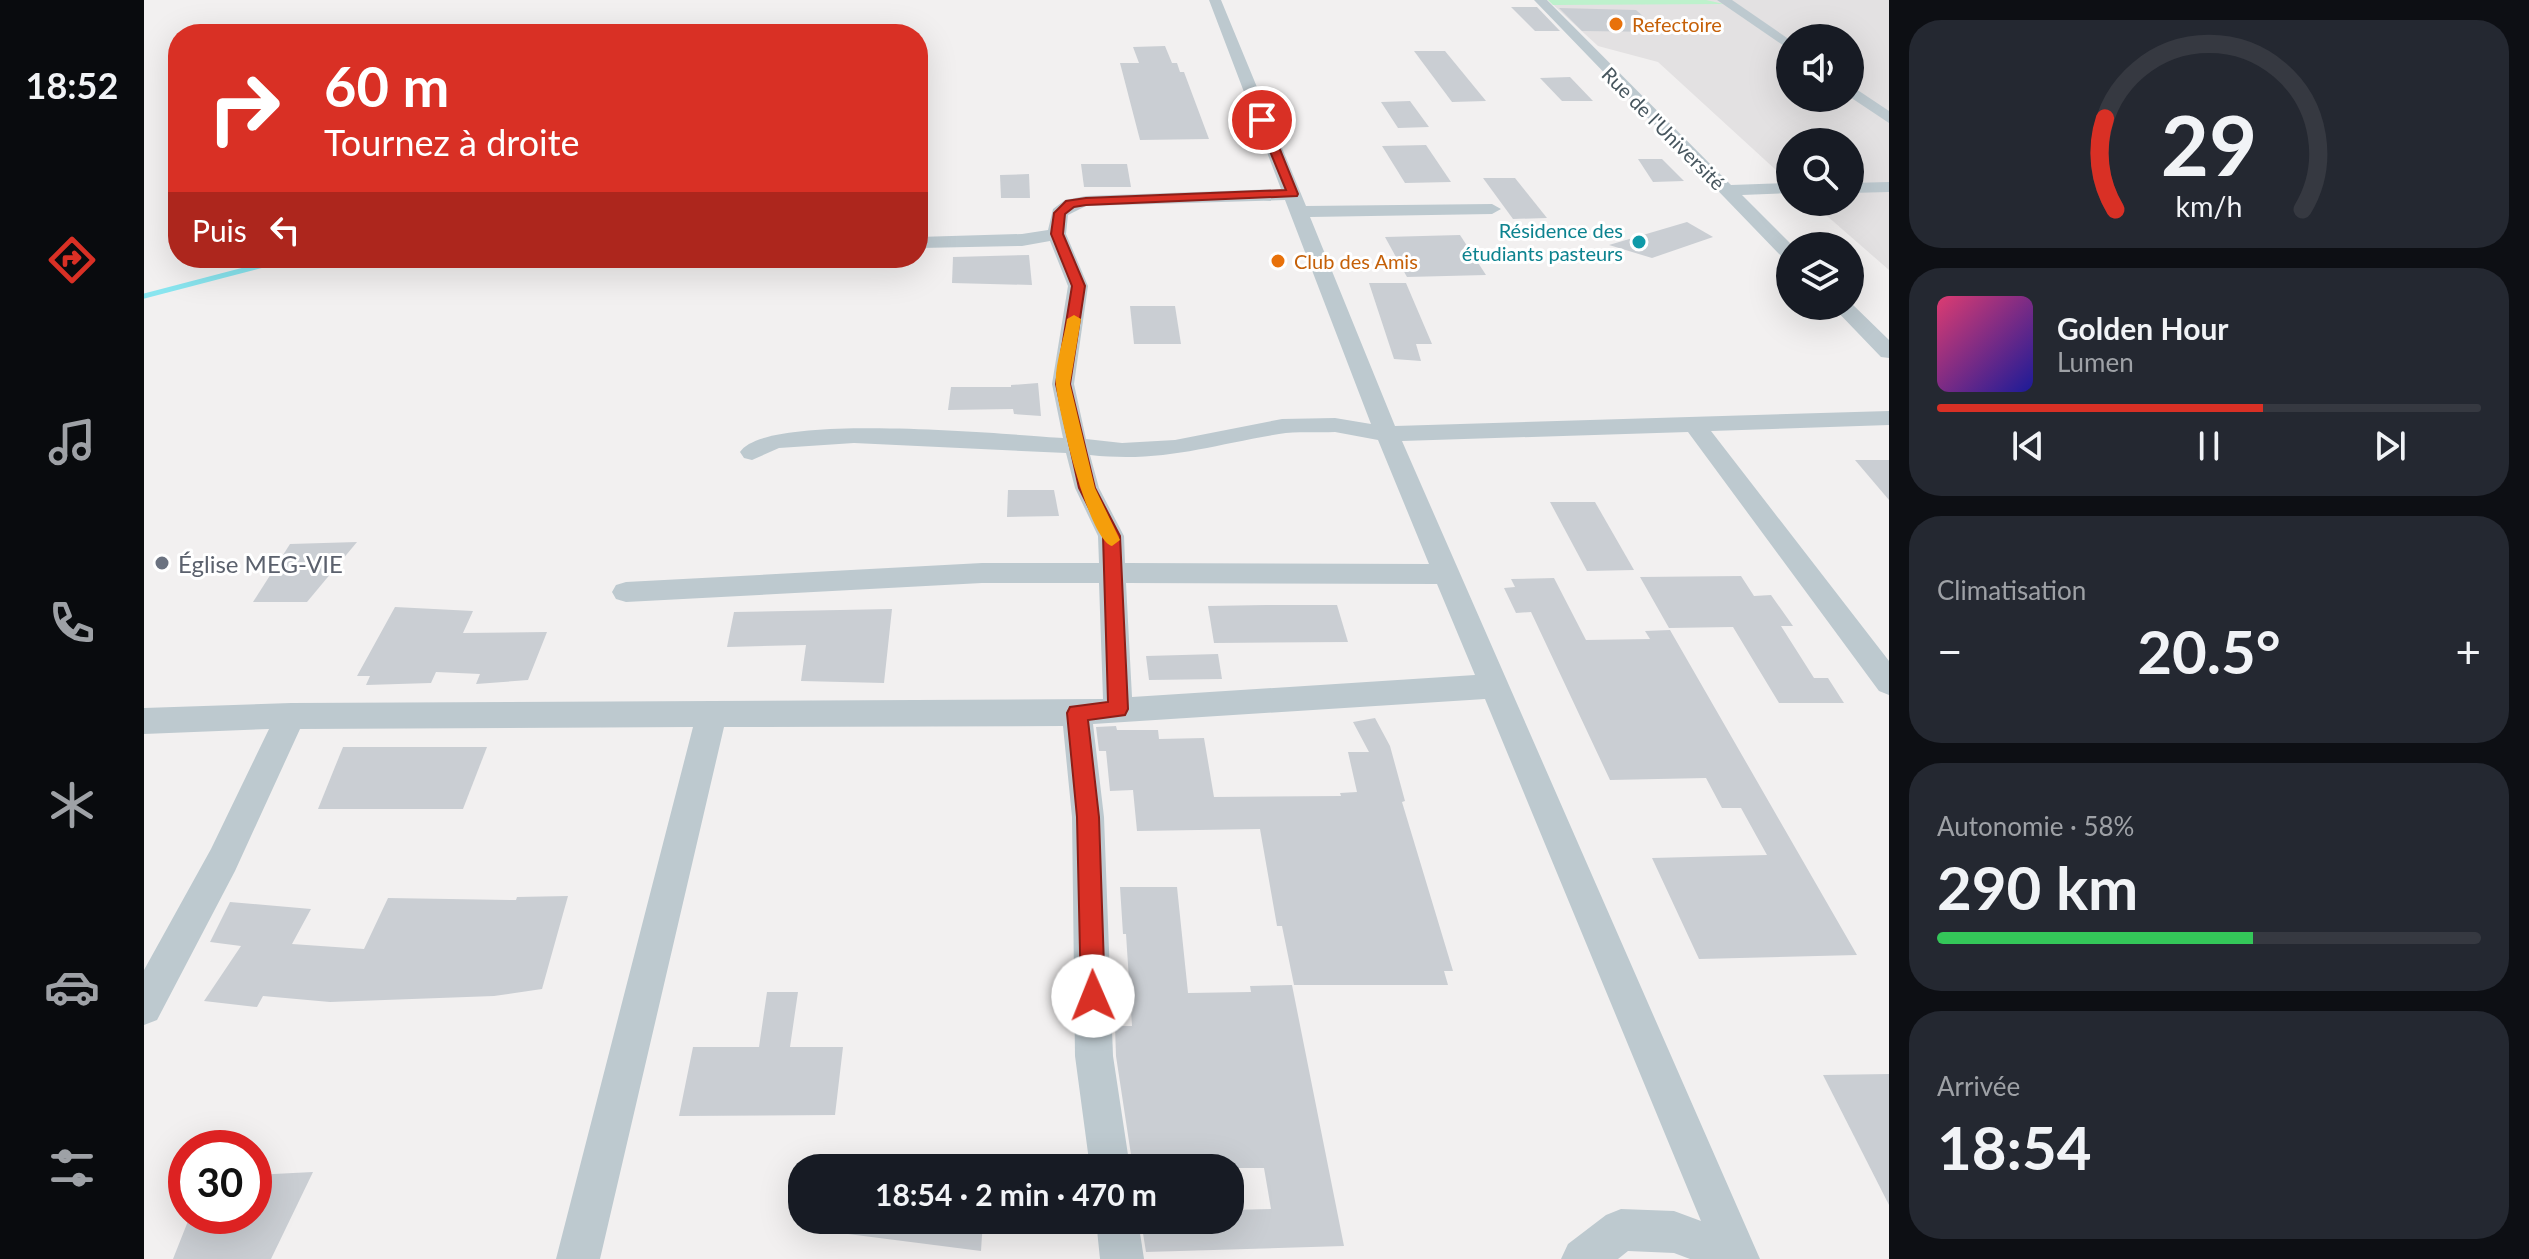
<!DOCTYPE html>
<html lang="fr">
<meta charset="utf-8">
<style>
body{margin:0;font-family:Lato,sans-serif;background:#242831;color:#f1f3f6;height:100vh;display:flex;flex-direction:column;font-size:30px;white-space:nowrap}
*{box-sizing:border-box;margin:0}
p{font-size:26px;color:#9ea1a6}
.icon{flex:none;width:44px;height:44px;fill:none;stroke:currentColor;stroke-width:2;stroke-linecap:round;stroke-linejoin:round}
.map{position:relative;flex:1;overflow:hidden}
.drawer{display:flex;flex-direction:column;gap:20px;padding:20px;background:#0d0f14;width:640px}
.drawer>*{flex:none}
.hud{position:absolute;left:24px;top:24px;width:760px;height:244px;border-radius:32px;box-shadow:0 8px 32px #0002;background:#d93025;color:#fff;overflow:hidden}
.controls{position:absolute;left:1632px;top:24px;display:grid;gap:16px}
.controls a{display:grid;place-items:center;width:88px;height:88px;border-radius:50%;background:#171b24;box-shadow:0 8px 32px #0002;font-size:40px}
.speed{position:absolute;left:24px;top:1130px;display:flex;gap:16px;font-size:40px;font-weight:700;text-align:center}
.speed>*{display:grid;place-content:center;width:104px;height:104px;border-radius:50%;background:#171b24;box-shadow:0 8px 32px #0002;line-height:1}
.speed .limit{border:12px solid #d22;background:#fff;color:#111}
.pin{position:absolute;display:grid;place-items:center;width:68px;height:68px;color:#fff;margin:-34px;border:4px solid #fff;border-radius:50%;box-shadow:0 2px 8px #0007}
.me{position:absolute;width:88px;margin:-44px;rotate:359deg;stroke-linejoin:round;filter:drop-shadow(0 0 6px #0008)}
.turn{display:flex;align-items:center;gap:28px;height:168px;padding:0 24px;font-size:36px}
.turn .icon{width:104px;height:104px;stroke-width:2.5}
.turn b{display:block;font-size:56px;line-height:68px}
.then{display:flex;align-items:center;height:76px;padding:0 24px;background:#0003;gap:16px;font-size:30px}
.big{font-size:60px;font-weight:700;line-height:1.1}
.drawer .tile{flex:1;display:flex;flex-direction:column;justify-content:center;gap:12px;min-width:0;padding:0 28px;border-radius:32px;background:#242831}
.drawer .dial{align-items:center;gap:0}
.dial svg{height:208px;overflow:visible;fill:none;stroke:#363941;stroke-width:7;stroke-linecap:round;text-anchor:middle}
.dial text{fill:#f1f3f6;stroke:none}
.song{display:flex;align-items:center;gap:24px}
.cover{width:96px;height:96px;border-radius:12px;background:linear-gradient(135deg,hsl(340 70% 55%),hsl(240 70% 35%))}
.played{height:8px;border-radius:4px;background:linear-gradient(90deg,#d93025 60%,#363941 60%)}
.keys{display:flex;justify-content:space-around;direction:ltr}
.heat{display:flex;justify-content:space-between;align-items:center;font-size:44px;direction:ltr}
.charge{height:12px;border-radius:6px;background:linear-gradient(90deg,#34c759 58%,#363941 0)}
.trip{position:absolute;left:644px;top:1154px;width:456px;height:80px;border-radius:32px;background:#171b24;box-shadow:0 8px 32px #0002;font-weight:700;line-height:80px;text-align:center}
main{display:flex;flex:1;min-height:0}
.menu{display:flex;flex-direction:column;width:144px;justify-content:space-around;align-items:center;background:#090b0e;color:#9ea1a6}
.menu .icon{width:56px;height:56px}
.menu .selected{color:#d93025}
.menu b{font-size:36px;color:#f1f3f6}
.map>svg:first-child{display:block}
.education{fill:#e3e1e2;fill-rule:evenodd}
.green{fill:#bdf1cc}
.lines{fill:none;stroke-linecap:round;stroke-linejoin:round}
.stream{stroke:#89e5ef;stroke-width:5}
.building{fill:#caced3}
.minor{fill:#bdc9cf;fill-rule:evenodd}
.route{fill:#d93025;stroke:#8d1f18;stroke-width:2}
.slow{fill:#f59e0b}
.food-dot{fill:#e8710a;stroke:#fff;stroke-width:3}
.culture-dot{fill:#0f9aa8;stroke:#fff;stroke-width:3}
.worship-dot{fill:#6b7280;stroke:#fff;stroke-width:3}
.labels{text-anchor:middle;dominant-baseline:central;stroke-width:6;stroke-linejoin:round;paint-order:stroke}
.far-food-label{font-size:20px;fill:#c56008;stroke:#fff;text-anchor:start}
.far-street-label{font-size:20px;fill:#47565e;stroke:#fff}
.far-culture-label{font-size:20px;fill:#0d838f;stroke:#fff;text-anchor:end}
.worship-label{font-size:24px;fill:#5b616d;stroke:#fff;text-anchor:start}
</style>
<main>
<nav class="menu">
<b>18:52</b>
<svg class="icon selected" aria-label="directions" viewBox="0 0 24 24"><path d="M12 3l9 9-9 9-9-9zM9 14v-3h6M13 9l2 2-2 2"/></svg>
<svg class="icon" aria-label="music" viewBox="0 0 24 24"><path d="M9 18V5l10-2v13"/><circle cx="6" cy="18" r="3"/><circle cx="16" cy="16" r="3"/></svg>
<svg class="icon" aria-label="phone" viewBox="0 0 24 24"><path d="M5 4h4l2 5-3 2q2 4 5 5l2-3 5 2v4C11 20 4 13 5 4z"/></svg>
<svg class="icon" aria-label="climate" viewBox="0 0 24 24"><path d="M12 3v18M4 7l16 10M4 17L20 7"/></svg>
<svg class="icon" aria-label="car" viewBox="0 0 24 24"><path d="M5 17H2v-5l4-1 3-4h7l3 4 3 1v5h-3M9 17h6M6 11h13"/><circle cx="7" cy="17" r="2"/><circle cx="17" cy="17" r="2"/></svg>
<svg class="icon" aria-label="filters" viewBox="0 0 24 24"><path d="M4 7h16M4 17h16"/><circle cx="9" cy="7" r="2"/><circle cx="15" cy="17" r="2"/></svg>
</nav>
<div class="map">
<svg width="1745" height="1259" viewBox="0 0 1745 1259">
<rect width="100%" height="100%" fill="#f2f0f0"/>
<path class="education" d="M1404 0H1745V270L1667 202H1706V142H1646V183L1514 62 1454 46ZM1646 38H1706V98H1646Z"/>
<polygon class="green" points="1404,0 1562,0 1580,4 1409,5"/>
<g class="lines">
<polyline class="stream" points="0,296 146,258"/>
</g>
<g class="building">
<polygon points="1367,7 1393,7 1416,31 1391,31"/>
<polygon points="1415,8 1492,10 1517,32 1438,31"/>
<polygon points="1021,46 1028,63 1033,63 1036,72 1040,72 1065,139 996,140 976,63 995,63 989,47"/>
<polygon points="1270,51 1301,51 1342,101 1308,102"/>
<polygon points="1426,77 1449,101 1418,101 1396,78"/>
<polygon points="1266,101 1285,127 1254,128 1237,102"/>
<polygon points="1282,145 1307,182 1261,183 1238,146"/>
<polygon points="1494,159 1518,159 1540,181 1509,182"/>
<polygon points="937,164 983,164 987,187 940,187"/>
<polygon points="885,174 886,198 857,198 856,175"/>
<polygon points="1339,178 1371,178 1403,218 1369,219"/>
<polygon points="1543,222 1569,237 1508,258 1465,245"/>
<polygon points="1316,235 1342,275 1263,277 1241,237"/>
<polygon points="885,255 888,285 808,283 809,257"/>
<polygon points="1225,283 1262,283 1288,344 1272,344 1277,361 1250,359"/>
<polygon points="986,306 1031,306 1037,344 990,344"/>
<polygon points="894,383 897,416 870,414 869,409 804,410 807,387 867,387 867,385"/>
<polygon points="1711,460 1745,460 1745,500"/>
<polygon points="864,490 910,490 915,516 863,517"/>
<polygon points="1406,502 1451,502 1490,570 1443,571"/>
<polygon points="213,542 163,602 109,602 146,544"/>
<polygon points="1597,576 1610,596 1627,595 1649,626 1637,626 1670,678 1684,678 1700,703 1635,703 1589,627 1525,628 1496,577"/>
<polygon points="1410,578 1442,640 1506,639 1501,631 1526,630 1713,955 1555,959 1508,858 1623,855 1597,808 1578,808 1562,778 1466,780 1387,612 1372,613 1360,588 1371,587 1367,579"/>
<polygon points="1122,605 1193,605 1204,642 1070,643 1064,606"/>
<polygon points="251,607 329,611 319,633 403,632 384,680 332,684 336,674 292,672 287,683 222,685 226,676 213,676"/>
<polygon points="748,609 740,683 657,681 662,645 583,647 590,612"/>
<polygon points="1074,654 1078,679 1005,680 1002,656"/>
<polygon points="1231,718 1246,746 1261,801 1258,802 1309,971 1300,971 1304,985 1150,985 1138,926 1133,926 1116,829 993,831 989,790 966,791 962,751 955,751 952,727 972,726 973,730 1014,730 1015,739 1060,738 1070,797 1197,796 1196,793 1213,792 1204,752 1225,752 1209,722"/>
<polygon points="199,747 343,747 319,809 174,809"/>
<polygon points="976,887 1033,887 1044,993 1107,992 1106,986 1148,985 1200,1246 1002,1252 997,1221 1086,1220 1086,1210 1127,1209 1120,1168 989,1168 972,1056 971,1026 988,1026 982,934 979,934"/>
<polygon points="424,896 398,989 350,996 186,1002 119,996 113,1007 60,1001 97,946 66,942 86,902 167,909 148,944 220,949 244,898 372,900 373,897"/>
<polygon points="623,992 654,992 646,1047 699,1047 691,1115 535,1116 549,1047 615,1047"/>
<polygon points="1745,1074 1745,1205 1679,1075"/>
<polygon points="169,1172 127,1259 29,1259 46,1216 110,1216 110,1175"/>
<polygon points="705,1220 839,1220 837,1251 704,1234"/>
</g>
<g class="lines">
<g class="minor">
<path d="M1065 0H1077L1162 206 1348 204 1357 209 1348 214 1166 217 1251 426 1745 411V425L1567 431 1745 661V695L1735 691 1544 432 1258 441 1616 1259H1546L1530 1253 1484 1251 1474 1259H1417L1424 1244 1462 1215 1477 1209 1530 1211 1557 1221 1341 699 949 724 960 817 969 1056 986 1168H946L931 1056 928 817 919 726 580 727 456 1259H412L549 727 156 729 91 871 13 1020 0 1025V970L67 849 125 729 0 734V708L147 703 959 699 955 583H838L482 602 472 599 468 592 472 585 482 582 838 563H955L954 536 931 488 922 453 710 443 635 448 608 460 600 458 596 452C622 411 866 435 919 438L908 384 924 286 906 241 878 246 776 248 774 237 878 234 904 230 909 209 921 200 942 196 1137 189ZM1141 200 1227 424 1191 418 1138 419 1031 440 978 443 942 439 930 384 944 286 922 234 924 215 942 206ZM1191 432 1234 440 1285 564 981 563 980 536 955 488 946 455C1019 463 1066 445 1135 434 1153 431 1173 433 1191 432ZM982 583 1293 584 1331 675 988 697Z"/>
<polygon points="1390,0 1403,0 1587,185 1646,183 1646,193 1598,195 1649,246 1646,246 1646,260 1639,258"/>
<polygon points="1573,0 1588,0 1646,40 1646,50"/>
<polygon points="1706,85 1745,111 1745,123 1706,97"/>
<polygon points="1745,182 1745,192 1706,193 1706,183"/>
<polygon points="1706,302 1745,340 1745,358 1737,357 1688,306 1706,306"/>
<polygon points="952,1220 994,1220 1000,1259 956,1259"/>
</g>
</g>
<polygon class="route" points="1118,117 1124,120 1154,194 1153,196 942,205 930,207 921,214 919,234 941,286 926,384 951,488 976,536 984,709 981,715 944,720 955,817 961,996 957,1005 949,1008 940,1005 937,996 933,817 923,713 926,707 964,702 959,536 935,488 912,384 928,286 907,234 910,213 922,201 942,198 1142,190 1113,120"/>
<path class="slow" d="M930 315 937 319 926 384 951 488 976 540 968 546C944 539 915 412 912 386 910 366 920 340 923 319Z"/>
<g class="food-dot">
<circle cx="1472" cy="24" r="8"/>
<circle cx="1134" cy="261" r="8"/>
</g>
<circle class="culture-dot" cx="1495" cy="242" r="8"/>
<circle class="worship-dot" cx="18" cy="563" r="8"/>
<g class="labels">
<g class="far-food-label">
<text x="1488" y="24">Refectoire</text>
<text x="1150" y="261">Club des Amis</text>
</g>
<g class="far-street-label">
<text transform="translate(1520 128) rotate(45)">Rue de l'Université</text>
</g>
<g class="far-culture-label">
<text x="1479" y="230">Résidence des<tspan x="1479" dy="23">étudiants pasteurs</tspan></text>
</g>
<g class="worship-label">
<text x="34" y="563">Église MEG-VIE</text>
</g>
</g>
</svg>
<div class="controls">
<a><svg class="icon" aria-label="sound" viewBox="0 0 24 24"><path d="M4 9h4l5-4v14l-5-4H4zM17 9q2 3 0 6"/></svg></a>
<a><svg class="icon" aria-label="search" viewBox="0 0 24 24"><circle cx="10" cy="10" r="6"/><path d="M15 15l6 6"/></svg></a>
<a><svg class="icon" aria-label="layers" viewBox="0 0 24 24"><path d="M12 4l9 5-9 5-9-5zM3 14l9 5 9-5"/></svg></a>
</div>
<div class="speed"><div class="limit">30</div></div>
<div class="pin" style="left:1118px;top:120px;background:#d93025"><svg class="icon" aria-label="arrive" viewBox="0 0 24 24"><path d="M6 21V4h12l-3 4 3 4H6"/></svg></div>
<svg class="me" style="left:949px;top:996px" viewBox="-20 -20 40 40"><circle r="19" fill="#fff"/><path d="M0-13L10 11 0 6-10 11z" fill="#d93025"/></svg>
<div class="trip">18:54 · 2 min · 470 m</div>
<div class="hud">
<div class="turn"><svg class="icon" aria-label="right" viewBox="0 0 24 24"><path d="M7 20v-9h11M14 6l5 5-5 5"/></svg><div><b>60 m</b>Tournez à droite</div></div>
<div class="then">Puis<svg class="icon" aria-label="left" viewBox="0 0 24 24"><path d="M17 20v-9H6M10 6l-5 5 5 5"/></svg></div>
</div>
</div>
<section class="drawer">
<div class="tile dial"><svg viewBox="0 0 100 80">
<path d="M14 69A42 42 0 1 1 86 69"/>
<path d="M14 69A42 42 0 0 1 10 34" stroke="#d93025"/>
<text x="50" y="56" font-size="32" font-weight="700">29</text>
<text x="50" y="72" font-size="11">km/h</text>
</svg></div>
<div class="tile">
<div class="song"><i class="cover"></i><div><b>Golden Hour</b><p>Lumen</p></div></div>
<div class="played"></div>
<div class="keys"><svg class="icon" aria-label="previous" viewBox="0 0 24 24"><path d="M18 5L8 12l10 7zM5 5v14"/></svg><svg class="icon" aria-label="pause" viewBox="0 0 24 24"><path d="M8 5v14M16 5v14"/></svg><svg class="icon" aria-label="next" viewBox="0 0 24 24"><path d="M6 5l10 7-10 7zM19 5v14"/></svg></div>
</div>
<div class="tile"><p>Climatisation</p>
<div class="heat"><a>−</a><b class="big">20.5°</b><a>+</a></div>
</div>
<div class="tile"><p>Autonomie · 58%</p><b class="big">290 km</b><div class="charge"></div></div>
<div class="tile"><p>Arrivée</p><b class="big">18:54</b></div>
</section>
</main>
